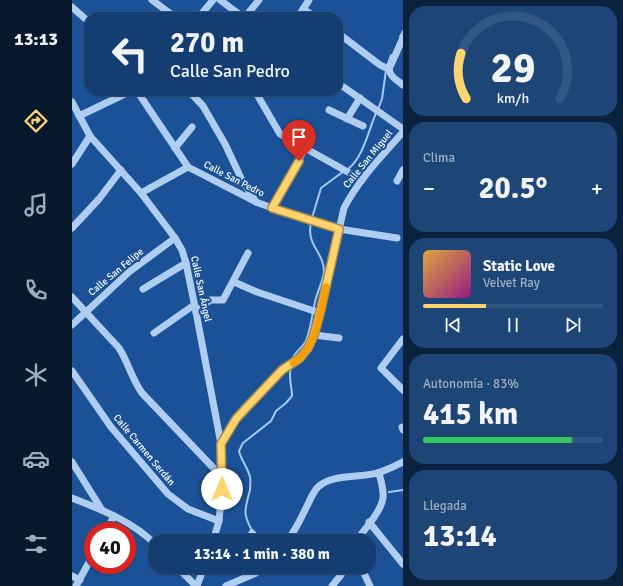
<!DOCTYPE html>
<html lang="es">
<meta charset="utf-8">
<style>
body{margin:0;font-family:Signika,sans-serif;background:#1d4576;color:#f1f3f6;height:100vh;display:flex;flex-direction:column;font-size:15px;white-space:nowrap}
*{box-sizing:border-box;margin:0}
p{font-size:13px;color:#9daec3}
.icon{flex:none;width:22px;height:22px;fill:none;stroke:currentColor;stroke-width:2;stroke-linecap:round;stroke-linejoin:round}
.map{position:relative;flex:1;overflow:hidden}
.side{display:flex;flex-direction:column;gap:6px;padding:6px;background:#0b223e;width:220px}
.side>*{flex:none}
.guide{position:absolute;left:12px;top:12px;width:259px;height:84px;border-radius:16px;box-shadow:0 1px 3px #0004,0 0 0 1px #335784;background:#143e71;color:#f1f3f6;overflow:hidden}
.speed{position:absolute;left:12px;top:522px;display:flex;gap:8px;font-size:20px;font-weight:700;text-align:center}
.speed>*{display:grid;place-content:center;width:52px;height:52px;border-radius:50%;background:#143e71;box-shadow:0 1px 3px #0004,0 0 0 1px #335784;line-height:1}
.speed .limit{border:6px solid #d22;background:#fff;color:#111}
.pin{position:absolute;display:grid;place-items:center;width:34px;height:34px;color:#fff;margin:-41px -17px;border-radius:50% 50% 50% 0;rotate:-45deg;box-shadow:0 0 4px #0007}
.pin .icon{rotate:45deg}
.me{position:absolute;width:44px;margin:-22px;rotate:0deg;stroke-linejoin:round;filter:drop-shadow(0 0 3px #0008)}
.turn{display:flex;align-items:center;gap:14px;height:84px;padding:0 20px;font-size:18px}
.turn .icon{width:52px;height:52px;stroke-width:2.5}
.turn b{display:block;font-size:28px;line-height:34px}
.big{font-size:30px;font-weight:700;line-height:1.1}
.side .card{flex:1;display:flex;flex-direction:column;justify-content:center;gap:6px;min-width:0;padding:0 14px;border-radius:16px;background:#1d4576}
.side .dial{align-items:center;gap:0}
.dial svg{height:104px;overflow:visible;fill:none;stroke:#335784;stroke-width:7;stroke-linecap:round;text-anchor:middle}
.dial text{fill:#f1f3f6;stroke:none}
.song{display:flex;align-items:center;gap:12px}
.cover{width:48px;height:48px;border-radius:6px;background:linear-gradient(135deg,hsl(40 70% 55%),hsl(310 70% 35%))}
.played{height:4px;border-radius:2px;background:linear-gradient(90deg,#ffd46e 35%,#335784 35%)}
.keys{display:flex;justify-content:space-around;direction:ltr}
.heat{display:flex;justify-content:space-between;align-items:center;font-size:22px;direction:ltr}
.charge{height:6px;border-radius:3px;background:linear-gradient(90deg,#34c759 83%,#335784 0)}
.trip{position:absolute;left:76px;top:534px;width:228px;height:40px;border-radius:16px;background:#143e71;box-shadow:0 1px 3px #0004,0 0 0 1px #335784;font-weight:700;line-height:40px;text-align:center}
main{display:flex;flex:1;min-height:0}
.menu{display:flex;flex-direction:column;width:72px;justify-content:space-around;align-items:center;background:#08192d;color:#9daec3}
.menu .icon{width:28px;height:28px}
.menu .selected{color:#ffd46e}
.menu b{font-size:18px;color:#f1f3f6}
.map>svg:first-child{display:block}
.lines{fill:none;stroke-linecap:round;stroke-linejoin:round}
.stream{stroke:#a3c8f2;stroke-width:2}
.minor{stroke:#afcdf0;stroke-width:7}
.route-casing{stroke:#a68a48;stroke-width:10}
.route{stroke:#ffd46e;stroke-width:7}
.slow{stroke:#f59e0b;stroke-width:7}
.labels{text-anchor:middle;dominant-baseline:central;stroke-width:4;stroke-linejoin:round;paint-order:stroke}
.street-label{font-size:10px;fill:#fff;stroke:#1b5297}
</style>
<main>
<nav class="menu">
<b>13:13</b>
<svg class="icon selected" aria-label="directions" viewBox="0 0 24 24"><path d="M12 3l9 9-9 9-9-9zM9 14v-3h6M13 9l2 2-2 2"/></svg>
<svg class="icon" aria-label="music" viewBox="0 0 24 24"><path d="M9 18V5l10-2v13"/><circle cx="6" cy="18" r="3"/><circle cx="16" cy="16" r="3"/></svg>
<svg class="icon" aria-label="phone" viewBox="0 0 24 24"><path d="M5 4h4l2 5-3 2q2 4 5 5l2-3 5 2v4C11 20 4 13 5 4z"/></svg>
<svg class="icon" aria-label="climate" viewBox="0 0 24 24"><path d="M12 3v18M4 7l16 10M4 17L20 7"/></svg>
<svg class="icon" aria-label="car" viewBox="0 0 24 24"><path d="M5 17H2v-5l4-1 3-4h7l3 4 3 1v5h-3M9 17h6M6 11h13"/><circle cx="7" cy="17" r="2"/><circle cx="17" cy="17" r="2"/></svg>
<svg class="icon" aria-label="filters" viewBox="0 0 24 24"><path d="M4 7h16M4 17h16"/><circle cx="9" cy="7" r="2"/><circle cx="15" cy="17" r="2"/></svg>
</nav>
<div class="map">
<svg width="331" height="586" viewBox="0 0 331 586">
<rect width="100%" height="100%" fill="#1b5297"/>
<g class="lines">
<g class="stream">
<polyline points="328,37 331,31"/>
<polyline points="315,66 319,55"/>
<polyline points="306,109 310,99 314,70"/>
<path d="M276 169C291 158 297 129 304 113"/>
<polyline points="240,218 249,188 272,171"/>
<path d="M220 361C222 351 230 349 234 341 239 329 240 314 243 302 245 292 251 281 252 272 252 251 234 247 239 222"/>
<polyline points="317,492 331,490"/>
<path d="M181 532C170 514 173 509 178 490 178 486 179 481 178 477 176 468 169 460 167 451L171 443 199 421 204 411 214 403 220 396C220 386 216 377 219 367"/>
</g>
<g class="minor">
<polyline points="80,0 103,17"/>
<polyline points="148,0 171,17"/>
<polyline points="0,7 17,22"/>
<polyline points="231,9 243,17"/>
<polyline points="127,17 141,0"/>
<polyline points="173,17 187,0"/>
<polyline points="226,17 237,0"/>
<path d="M266 33 308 65 317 69C318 77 325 80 331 85"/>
<polyline points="317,69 331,38"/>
<polyline points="266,83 331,129"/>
<polyline points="65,91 116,167 184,202 200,208 267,229 325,238"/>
<polyline points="117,91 131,106 153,144 169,178 184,202"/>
<polyline points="183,91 208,134 290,180"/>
<polyline points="0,102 18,136 69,193 103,238 110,250 114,263 124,312 149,444 149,500 147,521 141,541"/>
<polyline points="257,110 291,126"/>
<polyline points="7,116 59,91"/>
<polyline points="275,119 288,98"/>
<polyline points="103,148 120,127"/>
<polyline points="0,164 18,136"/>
<polyline points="325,181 331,170"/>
<polyline points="69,193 116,167"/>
<polyline points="200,208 234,147"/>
<polyline points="0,228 27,199 49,170"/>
<polyline points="162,282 185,292 248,313"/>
<polyline points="71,289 114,263"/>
<path d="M0 297 47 348C56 362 60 379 70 393L150 477"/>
<polyline points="124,312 138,300 151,300 176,253"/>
<polyline points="0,325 57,272 103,238"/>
<polyline points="82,333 122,305"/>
<polyline points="242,335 267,338"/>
<polyline points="331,339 309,368 331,390"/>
<polyline points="0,371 39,427 96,494 116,509 147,521"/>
<polyline points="330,427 331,430"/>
<path d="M149 444 164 419 183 397 210 370 225 360 236 348 242 335 248 313 272 208C287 179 310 156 331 132"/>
<polyline points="0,462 30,510"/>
<path d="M0 498C30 510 60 521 83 544"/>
<polyline points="297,522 331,564"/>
<polyline points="34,531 42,516"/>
<polyline points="180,533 187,541"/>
<path d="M215 541C224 530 229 518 235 506 238 500 241 492 246 487 259 474 288 478 305 473 314 471 323 466 331 462"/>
<path d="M284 541C292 530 309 512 311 498 312 490 309 481 307 473"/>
<polyline points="105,567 124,586"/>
<polyline points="289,567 298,586"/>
<polyline points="0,576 8,580"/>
<polyline points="4,586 21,555"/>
<polyline points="125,586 132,567"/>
<polyline points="154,586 184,573 191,567"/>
<polyline points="260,586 269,575 272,567"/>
</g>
</g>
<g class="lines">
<defs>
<polyline id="route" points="150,489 149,444 164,419 175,407 210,370 228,358 236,348 242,335 248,313 267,229 200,208 227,161"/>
</defs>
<use href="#route" class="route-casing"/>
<use href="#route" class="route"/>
<path class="slow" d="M221 363C245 348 248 313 254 287"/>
</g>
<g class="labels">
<g class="street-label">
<text transform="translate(296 159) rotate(-51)">Calle San Miguel</text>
<text transform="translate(162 179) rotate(27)">Calle San Pedro</text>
<text transform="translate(44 272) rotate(-40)">Calle San Felipe</text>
<text transform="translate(129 289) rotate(78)">Calle San Ángel</text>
<text transform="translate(72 450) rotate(50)">Calle Carmen Serdán</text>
</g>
</g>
</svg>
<div class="speed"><div class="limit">40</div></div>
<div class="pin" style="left:227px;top:161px;background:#d93025"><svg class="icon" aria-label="arrive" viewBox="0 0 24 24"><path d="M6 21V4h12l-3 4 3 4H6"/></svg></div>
<svg class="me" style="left:150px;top:489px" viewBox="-20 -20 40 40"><circle r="19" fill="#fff"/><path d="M0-13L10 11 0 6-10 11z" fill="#ffd46e"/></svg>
<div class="trip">13:14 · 1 min · 380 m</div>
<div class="guide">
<div class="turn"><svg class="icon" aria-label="left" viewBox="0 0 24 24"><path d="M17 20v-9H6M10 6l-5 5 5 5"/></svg><div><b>270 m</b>Calle San Pedro</div></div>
</div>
</div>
<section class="side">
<div class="card dial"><svg viewBox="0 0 100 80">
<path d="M14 69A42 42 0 1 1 86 69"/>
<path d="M14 69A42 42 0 0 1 10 34" stroke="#ffd46e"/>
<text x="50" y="56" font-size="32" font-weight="700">29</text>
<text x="50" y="72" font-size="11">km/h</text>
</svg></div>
<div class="card"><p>Clima</p>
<div class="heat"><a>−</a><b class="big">20.5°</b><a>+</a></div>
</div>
<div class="card">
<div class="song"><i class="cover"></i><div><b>Static Love</b><p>Velvet Ray</p></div></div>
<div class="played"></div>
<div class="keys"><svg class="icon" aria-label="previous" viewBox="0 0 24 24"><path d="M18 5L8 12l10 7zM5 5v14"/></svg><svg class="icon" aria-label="pause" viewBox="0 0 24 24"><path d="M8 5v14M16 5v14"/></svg><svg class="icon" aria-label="next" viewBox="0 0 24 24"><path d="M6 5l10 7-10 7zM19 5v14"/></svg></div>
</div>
<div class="card"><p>Autonomía · 83%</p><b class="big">415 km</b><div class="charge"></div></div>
<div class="card"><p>Llegada</p><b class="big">13:14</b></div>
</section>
</main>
